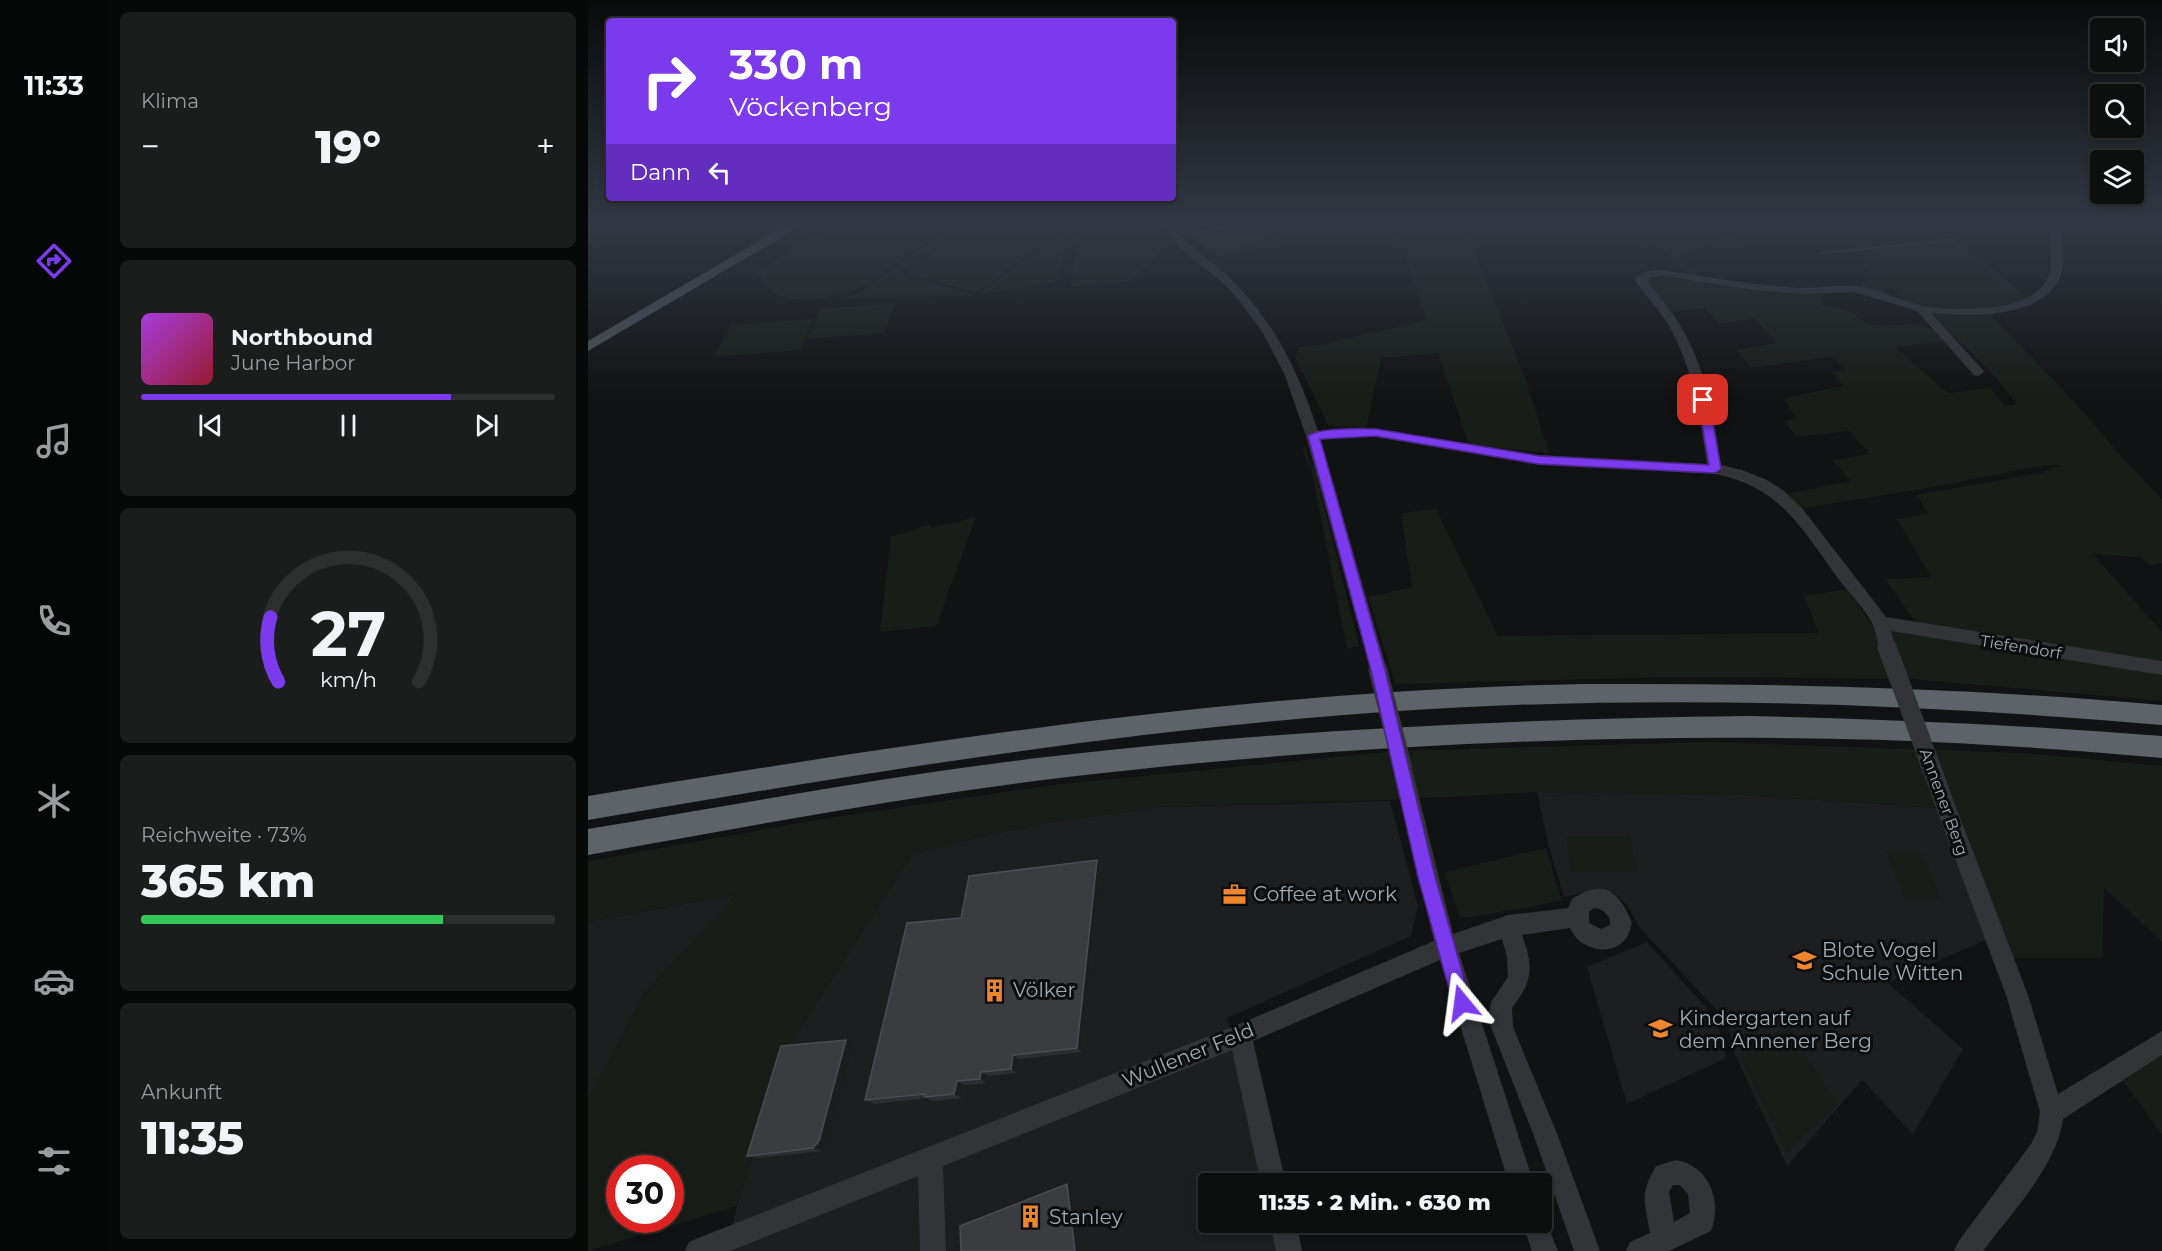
<!DOCTYPE html>
<html lang="de">
<meta charset="utf-8">
<style>
body{margin:0;font-family:Montserrat,sans-serif;background:#1b1c1c;color:#f1f3f6;height:100vh;display:flex;flex-direction:column;font-size:22px;white-space:nowrap}
*{box-sizing:border-box;margin:0}
p{font-size:20px;color:#9a9c9e}
.icon{flex:none;width:33px;height:33px;fill:none;stroke:currentColor;stroke-width:2;stroke-linecap:round;stroke-linejoin:round}
.map{position:relative;flex:1;overflow:hidden}
.side{display:flex;flex-direction:column;gap:12px;padding:12px;background:#070808;width:480px}
.side>*{flex:none}
.banner{position:absolute;left:18px;top:18px;width:570px;height:183px;border-radius:6px;box-shadow:0 3px 9px #0003,0 0 0 2px #2d2e2e;background:#7c3aed;color:#fff;overflow:hidden}
.controls{position:absolute;left:1502px;top:18px;display:grid;gap:12px}
.controls a{display:grid;place-items:center;width:54px;height:54px;border-radius:6px;background:#0d0e0e;box-shadow:0 3px 9px #0003,0 0 0 2px #2d2e2e;font-size:30px}
.speed{position:absolute;left:18px;top:1155px;display:flex;gap:12px;font-size:30px;font-weight:700;text-align:center}
.speed>*{display:grid;place-content:center;width:78px;height:78px;border-radius:50%;background:#0d0e0e;box-shadow:0 3px 9px #0003,0 0 0 2px #2d2e2e;line-height:1}
.speed .limit{border:9px solid #d22;background:#fff;color:#111}
.pin{position:absolute;display:grid;place-items:center;width:51px;height:51px;color:#fff;margin:-26px;border-radius:12px;box-shadow:0 3px 9px #0006}
.me{position:absolute;width:66px;margin:-33px;rotate:344deg;stroke-linejoin:round;filter:drop-shadow(0 0 4px #0008)}
.turn{display:flex;align-items:center;gap:21px;height:126px;padding:0 24px;font-size:27px}
.turn .icon{width:78px;height:78px;stroke-width:2.5}
.turn b{display:block;font-size:42px;line-height:51px}
.then{display:flex;align-items:center;height:57px;padding:0 24px;background:#0003;gap:12px;font-size:22px}
.big{font-size:45px;font-weight:800;line-height:1.1}
.side .card{flex:1;display:flex;flex-direction:column;justify-content:center;gap:9px;min-width:0;padding:0 21px;border-radius:9px;background:#1b1c1c}
.side .dial{align-items:center;gap:0}
.dial svg{height:156px;overflow:visible;fill:none;stroke:#2d2e2e;stroke-width:7;stroke-linecap:round;text-anchor:middle}
.dial text{fill:#f1f3f6;stroke:none}
.song{display:flex;align-items:center;gap:18px}
.cover{width:72px;height:72px;border-radius:9px;background:linear-gradient(135deg,hsl(280 70% 55%),hsl(350 70% 35%))}
.played{height:6px;border-radius:3px;background:linear-gradient(90deg,#7c3aed 75%,#2d2e2e 75%)}
.keys{display:flex;justify-content:space-around;direction:ltr}
.heat{display:flex;justify-content:space-between;align-items:center;font-size:33px;direction:ltr}
.charge{height:9px;border-radius:4px;background:linear-gradient(90deg,#34c759 73%,#2d2e2e 0)}
.trip{position:absolute;left:610px;top:1173px;width:354px;height:60px;border-radius:6px;background:#0d0e0e;box-shadow:0 3px 9px #0003,0 0 0 2px #2d2e2e;font-weight:800;line-height:60px;text-align:center}
main{display:flex;flex:1;min-height:0}
.dock{display:flex;flex-direction:column;width:108px;justify-content:space-around;align-items:center;background:#050606;color:#9a9c9e}
.dock .icon{width:42px;height:42px}
.dock .active{color:#7c3aed}
.dock b{font-size:27px;color:#f1f3f6}
.map>svg:first-child{display:block}
.built{fill:#1d1e20}
.green{fill:#181d18;fill-rule:evenodd}
.water{fill:#283336}
.lines{fill:none;stroke-linecap:round;stroke-linejoin:round}
.stream{stroke:#283336;stroke-width:3}
.minor{fill:#323438;fill-rule:evenodd}
.major{fill:#4e5257;fill-rule:evenodd}
.highway{fill:#5e6369;fill-rule:evenodd}
.minor-bridge{stroke:#323438;stroke-width:19}
.wall{fill:#2d2e31}
.shaded-wall{fill:#1c1d1f}
.building{fill:#3a3c3f;stroke:#4a4d51;stroke-width:1.5}
.route{fill:#7c3aed;stroke:#51269a;stroke-width:1.5}
.labels{text-anchor:middle;dominant-baseline:central;stroke-width:6;stroke-linejoin:round;paint-order:stroke}
.street-label{font-size:16px;fill:#a3abb3;stroke:#0c0d0e}
.near-poi-label{font-size:20px;fill:#a3abb3;stroke:#0c0d0e;text-anchor:start}
.near-street-label{font-size:20px;fill:#a3abb3;stroke:#0c0d0e}
</style>
<main>
<nav class="dock">
<b>11:33</b>
<svg class="icon active" aria-label="directions" viewBox="0 0 24 24"><path d="M12 3l9 9-9 9-9-9zM9 14v-3h6M13 9l2 2-2 2"/></svg>
<svg class="icon" aria-label="music" viewBox="0 0 24 24"><path d="M9 18V5l10-2v13"/><circle cx="6" cy="18" r="3"/><circle cx="16" cy="16" r="3"/></svg>
<svg class="icon" aria-label="phone" viewBox="0 0 24 24"><path d="M5 4h4l2 5-3 2q2 4 5 5l2-3 5 2v4C11 20 4 13 5 4z"/></svg>
<svg class="icon" aria-label="climate" viewBox="0 0 24 24"><path d="M12 3v18M4 7l16 10M4 17L20 7"/></svg>
<svg class="icon" aria-label="car" viewBox="0 0 24 24"><path d="M5 17H2v-5l4-1 3-4h7l3 4 3 1v5h-3M9 17h6M6 11h13"/><circle cx="7" cy="17" r="2"/><circle cx="17" cy="17" r="2"/></svg>
<svg class="icon" aria-label="filters" viewBox="0 0 24 24"><path d="M4 7h16M4 17h16"/><circle cx="9" cy="7" r="2"/><circle cx="15" cy="17" r="2"/></svg>
</nav>
<section class="side">
<div class="card"><p>Klima</p>
<div class="heat"><a>−</a><b class="big">19°</b><a>+</a></div>
</div>
<div class="card">
<div class="song"><i class="cover"></i><div><b>Northbound</b><p>June Harbor</p></div></div>
<div class="played"></div>
<div class="keys"><svg class="icon" aria-label="previous" viewBox="0 0 24 24"><path d="M18 5L8 12l10 7zM5 5v14"/></svg><svg class="icon" aria-label="pause" viewBox="0 0 24 24"><path d="M8 5v14M16 5v14"/></svg><svg class="icon" aria-label="next" viewBox="0 0 24 24"><path d="M6 5l10 7-10 7zM19 5v14"/></svg></div>
</div>
<div class="card dial"><svg viewBox="0 0 100 80">
<path d="M14 69A42 42 0 1 1 86 69"/>
<path d="M14 69A42 42 0 0 1 10 36" stroke="#7c3aed"/>
<text x="50" y="56" font-size="32" font-weight="700">27</text>
<text x="50" y="72" font-size="11">km/h</text>
</svg></div>
<div class="card"><p>Reichweite · 73%</p><b class="big">365 km</b><div class="charge"></div></div>
<div class="card"><p>Ankunft</p><b class="big">11:35</b></div>
</section>
<div class="map">
<svg width="1574" height="1251" viewBox="0 0 1574 1251">
<rect width="100%" height="100%" fill="#111213"/>
<g class="built">
<polygon points="949,792 1155,795 1351,808 1400,939 1300,983 1375,1049 1325,1134 1274,1080 1199,1166 1147,1054 1139,1021 1052,928 1039,905 1025,892 1004,891 976,897 961,848"/>
<polygon points="802,801 830,906 823,936 639,1018 677,1183 621,1184 621,1222 686,1223 693,1251 139,1251 149,1206 195,1055 324,854 395,836 471,821 572,807"/>
<polygon points="150,894 58,991 0,1100 0,922"/>
<polygon points="1059,942 1128,1019 1138,1058 1039,1104 999,967"/>
</g>
<g class="green">
<polygon points="0,221 42,221 46,229 0,243"/>
<polygon points="253,221 370,221 275,286 251,295 227,300 202,299 186,294 174,278 164,275"/>
<polygon points="374,221 387,221 311,274 390,295 480,226 462,221 482,226 478,233 471,279 464,283 390,295 254,299 278,290 276,288"/>
<polygon points="391,221 454,221 476,227 388,293 316,272"/>
<polygon points="590,221 646,221 600,233"/>
<polygon points="649,221 680,221 678,223 697,244 631,258 600,235"/>
<polygon points="804,221 872,221 882,239 939,383 961,453 881,445 850,353 793,358 778,429 740,425 708,359 710,347 731,345 839,320"/>
<polygon points="936,221 985,221 966,226 944,236 926,223"/>
<polygon points="1035,221 1125,221 1133,234 1152,242 1129,240 1090,257 1107,269 1111,277 1098,275 1097,271 1083,259 1080,254 1044,232"/>
<polygon points="567,224 574,246 570,255 544,281 483,287 489,232"/>
<path d="M1368 238 1441 299 1429 308 1403 316 1485 400 1534 457 1574 499V563L1564 566 1551 557 1505 554 1574 632V661L1328 623 1297 579 1343 577 1309 519 1340 514 1329 495 1452 473 1473 465H1456L1346 487 1216 508 1208 505 1197 494 1263 481 1244 460 1282 454 1261 431 1208 437 1197 421 1207 418 1196 398 1255 386 1244 372 1258 370 1244 357 1163 368 1148 350 1189 343 1166 318 1131 324 1117 308 1083 312 1059 283 1060 279 1071 276 1205 294 1239 293 1233 298 1234 305C1241 307 1250 307 1257 310 1267 313 1276 324 1286 325 1317 328 1334 314 1359 341L1307 347 1360 393 1402 388 1418 406 1429 404 1400 369 1369 339 1358 333 1339 311 1328 304 1310 300V290L1299 288 1296 297 1274 290V284L1286 280 1275 267 1276 251 1297 242Z"/>
<polygon points="307,303 296,333 219,339 233,309"/>
<polygon points="226,319 212,350 125,357 143,325"/>
<polygon points="717,445 722,466 726,465 771,646 759,649 723,468 720,466 715,450"/>
<polygon points="848,509 910,636 1230,633 1216,596 1260,589 1285,627 1574,669 1574,701 1323,679 1093,677 807,684 780,597 824,587 813,513"/>
<polygon points="388,517 348,626 292,632 303,537 342,524 343,528"/>
<path d="M1118 742 1436 753 1574 766V942L1516 888 1515 958H1420L1351 808 1155 795 945 792 801 800 572 807 471 821 395 836 324 854 195 1055 149 1206 0 1251V1098L58 991 149 894 0 922V861L234 819 464 785 809 751ZM32 1168H82V1220H32Z"/>
<polygon points="978,836 1042,836 1049,872 983,872"/>
<polygon points="958,848 974,901 878,918 871,916 857,872"/>
<polygon points="1298,851 1333,851 1353,899 1317,899"/>
<polygon points="1201,1029 1249,1105 1199,1152 1150,1054"/>
<polygon points="1574,1055 1574,1134 1535,1081"/>
</g>
<path class="water" d="M663 230 672 232 675 237C663 247 623 252 611 243L618 237Z"/>
<g class="lines">
<g class="stream">
<polyline points="652,224 661,221"/>
<polyline points="949,230 979,221"/>
<polyline points="1414,230 1436,221"/>
<polyline points="599,235 638,227"/>
<polyline points="1233,253 1368,240"/>
</g>
<g class="minor">
<polygon points="64,221 81,221 46,233 41,230"/>
<path d="M571 221H581C598 247 624 260 645 281 687 323 712 375 730 431L765 428 788 429 951 455 1119 464C1112 416 1105 368 1081 326 1072 310 1058 296 1047 281 1052 270 1064 270 1075 270 1121 277 1168 286 1215 288 1232 288 1248 285 1265 286 1289 287 1312 301 1335 306 1364 311 1422 311 1446 294 1471 277 1460 252 1463 227L1465 221H1475C1471 237 1477 252 1475 267 1465 320 1384 316 1343 313L1394 369 1396 372 1390 376 1386 375 1329 311 1320 308 1266 292 1215 294 1167 290 1075 276 1064 277 1059 281C1070 296 1083 309 1092 325 1118 368 1126 417 1133 465L1154 470 1177 479 1195 490 1214 508 1298 617 1574 661V675L1303 631 1307 647 1305 652 1299 654 1293 652C1289 643 1289 634 1285 625 1278 610 1263 595 1252 581 1215 531 1193 486 1127 474L951 465 788 437 765 436 733 440 799 670 796 675 790 677 784 675 718 436 696 373 675 333 651 300 635 283 593 249Z"/>
<path d="M815 761 822 763 824 769 865 934 920 915 980 908 984 899C1016 878 1031 891 1044 923 1042 928 1041 936 1037 940 1020 958 990 948 982 928L934 935C946 968 945 980 924 1008L925 1027 970 1136 1012 1251H986L946 1136 903 1027 901 1016 903 1002 920 977 919 957 914 939 871 953 946 1184H921L852 960 665 1041 698 1184H673L644 1050 355 1166 358 1251H332L330 1176 142 1251H97L101 1242 110 1238 649 1025 846 941 806 769 808 763ZM1006 908C1015 909 1023 915 1022 925L1013 929 1001 923V912Z"/>
<path d="M1356 793 1363 796 1366 802 1440 995 1470 1094 1574 1031V1055L1475 1119C1469 1166 1423 1213 1395 1251H1366L1370 1242 1443 1144 1449 1132 1452 1112 1418 995 1346 802 1349 796Z"/>
<path d="M1088 1160C1121 1165 1135 1202 1123 1231L1081 1251H1038L1042 1242 1062 1233C1057 1201 1051 1195 1068 1166ZM1085 1185H1092L1100 1194 1102 1213 1086 1222 1081 1192Z"/>
<polygon points="954,1212 970,1251 944,1251 934,1222 954,1222"/>
<polygon points="682,1222 708,1222 714,1251 688,1251"/>
</g>
<polygon class="major" points="205,221 221,221 0,351 0,341"/>
<g class="highway">
<path d="M995 684C1188 683 1381 688 1574 705V725C1321 703 1065 694 811 711 539 729 269 774 0 820V796C329 742 660 690 995 684Z"/>
<path d="M1160 716C1299 719 1436 725 1574 736V758C1482 750 1389 743 1296 740 1016 732 733 746 455 780 303 799 151 828 0 855V829C152 804 305 775 458 757 691 730 925 719 1160 716Z"/>
</g>
<g class="minor-bridge">
<polyline points="1299,647 1356,802"/>
<polyline points="790,670 815,769"/>
</g>
</g>
<g class="wall">
<polygon points="509,860 513,867 494,1052 431,1059 429,1073 400,1076 399,1083 376,1085 374,1098 345,1101 339,1098 286,1104 277,1100 373,918"/>
<polygon points="267,1044 241,1143 235,1151 170,1158 159,1156"/>
</g>
<g class="shaded-wall">
<polygon points="509,860 513,867 494,1052 489,1048"/>
<polygon points="258,1040 267,1044 241,1143 235,1151 225,1148"/>
<polygon points="425,1055 431,1059 429,1073 423,1069"/>
<polygon points="393,1072 400,1076 399,1083 392,1079"/>
<polygon points="369,1081 376,1085 374,1098 366,1094"/>
<polygon points="479,1184 482,1185 490,1251 487,1251"/>
</g>
<g class="building">
<polygon points="509,860 489,1048 425,1055 423,1069 393,1072 392,1079 369,1081 366,1094 337,1097 337,1094 277,1100 319,923 373,918 381,876"/>
<polygon points="258,1040 231,1141 225,1148 159,1156 193,1046"/>
<polygon points="479,1184 487,1251 373,1251 372,1226"/>
</g>
<linearGradient id="sky" x2="0" y2="1"><stop stop-color="#090a0a"/><stop offset="0.56" stop-color="#323944"/><stop offset="1" stop-color="#323944" stop-opacity="0"/></linearGradient>
<rect width="1574" height="397" fill="url(#sky)"/>
<path class="route" d="M1115 397 1121 400 1133 469 1127 473 951 464 788 436 732 439 797 670 847 877 883 1003 880 1010 874 1013 867 1010 865 1003 830 877 783 670 720 436C731 427 773 429 788 429L951 456 1121 465 1110 400Z"/>
<defs>
<symbol id="office-bare" viewBox="-9 -9 18 18"><path d="M-6-3h4V-5.5h4V-3h4V5H-6ZM-1-4.5V-3h2v-1.5ZM-6 0V1H6V0Z" fill="#ef852d" stroke="#0c0d0e" stroke-width="2.5" paint-order="stroke"/></symbol>
<symbol id="school-bare" viewBox="-9 -9 18 18"><path d="M0-5L7-2L0 1L-7-2ZM-4 1L0 2.5L4 1V4Q0 6-4 4Z" fill="#ef852d" stroke="#0c0d0e" stroke-width="2.5" paint-order="stroke"/></symbol>
<symbol id="building-bare" viewBox="-9 -9 18 18"><path d="M-4-6H4V6H1V3H-1V6H-4ZM-2.5-4.3h1.7v1.8h-1.7ZM.8-4.3h1.7v1.8H.8ZM-2.5-1h1.7V.8h-1.7ZM.8-1h1.7V.8H.8Z" fill="#ef852d" stroke="#0c0d0e" stroke-width="2.5" paint-order="stroke"/></symbol>
</defs>
<g fill-rule="evenodd">
<use href="#office-bare" x="630" y="878" width="33" height="33"/>
<use href="#school-bare" x="1200" y="944" width="33" height="33"/>
<use href="#building-bare" x="390" y="974" width="33" height="33"/>
<use href="#school-bare" x="1056" y="1012" width="33" height="33"/>
<use href="#building-bare" x="426" y="1200" width="33" height="33"/>
</g>
<g class="labels">
<g class="street-label">
<text transform="translate(1433 647) rotate(9)">Tiefendorf</text>
<text transform="translate(1356 802) rotate(70)">Annener Berg</text>
</g>
<g class="near-poi-label">
<text x="665" y="894">Coffee at work</text>
<text x="1234" y="950">Blote Vogel<tspan x="1234" dy="23">Schule Witten</tspan></text>
<text x="425" y="990">Völker</text>
<text x="1091" y="1018">Kindergarten auf<tspan x="1091" dy="23">dem Annener Berg</tspan></text>
<text x="461" y="1217">Stanley</text>
</g>
<g class="near-street-label">
<text transform="translate(600 1055) rotate(-22)">Wullener Feld</text>
</g>
</g>
</svg>
<div class="controls">
<a><svg class="icon" aria-label="sound" viewBox="0 0 24 24"><path d="M4 9h4l5-4v14l-5-4H4zM17 9q2 3 0 6"/></svg></a>
<a><svg class="icon" aria-label="search" viewBox="0 0 24 24"><circle cx="10" cy="10" r="6"/><path d="M15 15l6 6"/></svg></a>
<a><svg class="icon" aria-label="layers" viewBox="0 0 24 24"><path d="M12 4l9 5-9 5-9-5zM3 14l9 5 9-5"/></svg></a>
</div>
<div class="speed"><div class="limit">30</div></div>
<div class="pin" style="left:1115px;top:400px;background:#d93025"><svg class="icon" aria-label="arrive" viewBox="0 0 24 24"><path d="M6 21V4h12l-3 4 3 4H6"/></svg></div>
<svg class="me" style="left:874px;top:1003px" viewBox="-20 -20 40 40"><path d="M0-17L14 15 0 8-14 15z" fill="#7c3aed" stroke="#fff" stroke-width="4"/></svg>
<div class="trip">11:35 · 2 Min. · 630 m</div>
<div class="banner">
<div class="turn"><svg class="icon" aria-label="right" viewBox="0 0 24 24"><path d="M7 20v-9h11M14 6l5 5-5 5"/></svg><div><b>330 m</b>Vöckenberg</div></div>
<div class="then">Dann<svg class="icon" aria-label="left" viewBox="0 0 24 24"><path d="M17 20v-9H6M10 6l-5 5 5 5"/></svg></div>
</div>
</div>
</main>
